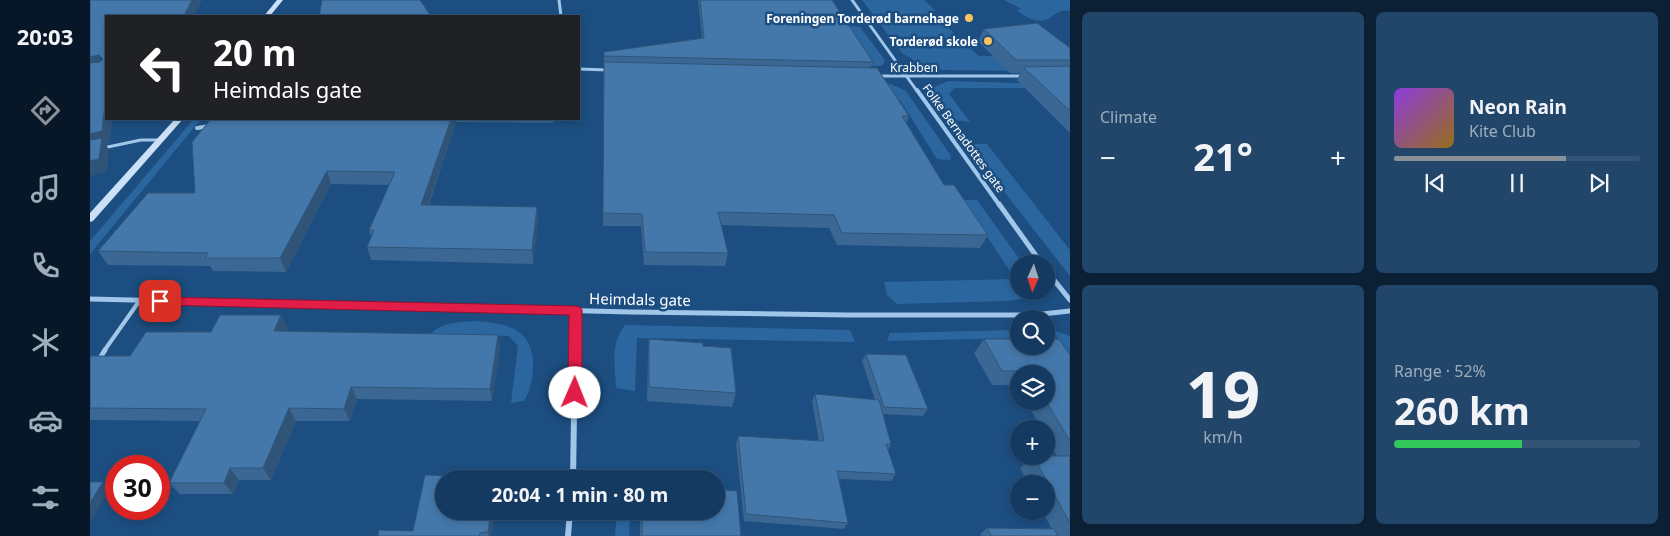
<!DOCTYPE html>
<meta charset="utf-8">
<style>
body{margin:0;font-family:"Noto Sans",sans-serif;background:#22456a;color:#f1f3f6;height:100vh;display:flex;flex-direction:column;font-size:19px;white-space:nowrap}
*{box-sizing:border-box;margin:0}
p{font-size:16px;color:#9dadbd}
.icon{flex:none;width:28px;height:28px;fill:none;stroke:currentColor;stroke-width:2;stroke-linecap:round;stroke-linejoin:round}
.map{position:relative;flex:1;overflow:hidden}
.side{display:flex;flex-direction:column;gap:12px;padding:12px;background:#0c2035;width:600px}
.side>*{flex:none}
.hud{position:absolute;left:15px;top:15px;width:475px;height:105px;border-radius:0px;box-shadow:0 2px 8px #0003,0 0 0 1px #345476;background:#202124;color:#fff;overflow:hidden}
.needle{width:32px;rotate:183deg}
.tools{position:absolute;left:920px;top:255px;display:grid;gap:10px}
.tools a{display:grid;place-items:center;width:45px;height:45px;border-radius:50%;background:#153a61;box-shadow:0 2px 8px #0003,0 0 0 1px #345476;font-size:25px}
.speed{position:absolute;left:15px;top:455px;display:flex;gap:10px;font-size:25px;font-weight:700;text-align:center}
.speed>*{display:grid;place-content:center;width:65px;height:65px;border-radius:50%;background:#153a61;box-shadow:0 2px 8px #0003,0 0 0 1px #345476;line-height:1}
.speed .limit{border:8px solid #d22;background:#fff;color:#111}
.pin{position:absolute;display:grid;place-items:center;width:42px;height:42px;color:#fff;margin:-21px;border-radius:10px;box-shadow:0 2px 8px #0006}
.me{position:absolute;width:55px;margin:-28px;rotate:1deg;stroke-linejoin:round;filter:drop-shadow(0 0 4px #0008)}
.turn{display:flex;align-items:center;gap:18px;height:105px;padding:0 25px;font-size:22px}
.turn .icon{width:65px;height:65px;stroke-width:2.5}
.turn b{display:block;font-size:35px;line-height:42px}
.big{font-size:38px;font-weight:700;line-height:1.1}
.side .card{flex:1;display:flex;flex-direction:column;justify-content:center;gap:8px;min-width:0;padding:0 18px;border-radius:8px;background:#22456a}
.side .dial{align-items:center;gap:0}
.dial b{font-size:65px;line-height:1}
.song{display:flex;align-items:center;gap:15px}
.cover{width:60px;height:60px;border-radius:8px;background:linear-gradient(135deg,hsl(270 70% 55%),hsl(40 70% 35%))}
.played{height:5px;border-radius:2px;background:linear-gradient(90deg,#8c9099 70%,#345476 70%)}
.keys{display:flex;justify-content:space-around;direction:ltr}
.heat{display:flex;justify-content:space-between;align-items:center;font-size:28px;direction:ltr}
.charge{height:8px;border-radius:4px;background:linear-gradient(90deg,#34c759 52%,#345476 0)}
.side .tiles{flex:1;display:grid;gap:12px;grid-template-columns:repeat(2,1fr)}
.trip{position:absolute;left:345px;top:470px;width:290px;height:50px;border-radius:25px;background:#153a61;box-shadow:0 2px 8px #0003,0 0 0 1px #345476;font-weight:700;line-height:50px;text-align:center}
main{display:flex;flex:1;min-height:0}
.tabs{display:flex;flex-direction:column;width:90px;justify-content:space-around;align-items:center;background:#081727;color:#9dadbd}
.tabs .icon{width:35px;height:35px}
.tabs .on{color:#8c9099}
.tabs b{font-size:22px;color:#f1f3f6}
.map>svg:first-child{display:block}
.green{fill:#2b669e}
.lines{fill:none;stroke-linecap:round;stroke-linejoin:round}
.service-far2{stroke:#a0c6ea;stroke-width:3}
.service-far1{stroke:#a0c6ea;stroke-width:4}
.service{stroke:#a0c6ea;stroke-width:5}
.minor-far3{stroke:#a0c6ea;stroke-width:3}
.minor-far2{stroke:#a0c6ea;stroke-width:4}
.minor-far1{stroke:#a0c6ea;stroke-width:5}
.minor{stroke:#a0c6ea;stroke-width:6}
.secondary{fill:#cbe1f7;fill-rule:evenodd}
.wall{fill:#3a6793}
.shaded-wall{fill:#305478}
.building{fill:#4478ab;stroke:#305478}
.route{fill:#e11d48;stroke:#92132f}
.poi-dot{fill:#fbc35d;stroke:#1c4e81;stroke-width:2}
.labels{text-anchor:middle;dominant-baseline:central;stroke-width:5;stroke-linejoin:round;paint-order:stroke}
.far-poi-label{font-size:12px;font-weight:bold;fill:#fff;stroke:#1c4e81;text-anchor:end}
.far-street-label{font-size:12px;fill:#fff;stroke:#1c4e81}
.street-label{font-size:15px;fill:#fff;stroke:#1c4e81}
</style>
<main>
<nav class="tabs">
<b>20:03</b>
<svg class="icon on" aria-label="directions" viewBox="0 0 24 24"><path d="M12 3l9 9-9 9-9-9zM9 14v-3h6M13 9l2 2-2 2"/></svg>
<svg class="icon" aria-label="music" viewBox="0 0 24 24"><path d="M9 18V5l10-2v13"/><circle cx="6" cy="18" r="3"/><circle cx="16" cy="16" r="3"/></svg>
<svg class="icon" aria-label="phone" viewBox="0 0 24 24"><path d="M5 4h4l2 5-3 2q2 4 5 5l2-3 5 2v4C11 20 4 13 5 4z"/></svg>
<svg class="icon" aria-label="climate" viewBox="0 0 24 24"><path d="M12 3v18M4 7l16 10M4 17L20 7"/></svg>
<svg class="icon" aria-label="car" viewBox="0 0 24 24"><path d="M5 17H2v-5l4-1 3-4h7l3 4 3 1v5h-3M9 17h6M6 11h13"/><circle cx="7" cy="17" r="2"/><circle cx="17" cy="17" r="2"/></svg>
<svg class="icon" aria-label="filters" viewBox="0 0 24 24"><path d="M4 7h16M4 17h16"/><circle cx="9" cy="7" r="2"/><circle cx="15" cy="17" r="2"/></svg>
</nav>
<div class="map">
<svg width="980" height="536" viewBox="0 0 980 536">
<rect width="100%" height="100%" fill="#1c4e81"/>
<g class="green">
<polygon points="772,0 834,0 846,11 840,11 889,56 964,55 930,71 854,70 837,68 812,53"/>
<path d="M914 0H980V11C960 6 961 36 926 10L931 9C925 5 920 4 914 0Z"/>
<polygon points="759,26 770,27 794,59 794,64 791,66 716,64 716,63 784,63"/>
<polygon points="858,81 928,83 959,88 864,88 859,94 880,122 863,120 841,91 842,88"/>
<polygon points="789,82 801,84 816,91 861,156 860,160 847,159 810,100 807,100"/>
<polygon points="104,119 111,119 0,254 0,241"/>
<polygon points="885,144 897,144 980,250 980,276 919,198 884,149"/>
<polygon points="873,200 887,200 933,264 929,264 929,291 945,291 938,298 918,301 807,304 797,295 794,282 925,279"/>
<path d="M383 321C415 323 444 327 443 367 442 381 441 389 434 401L421 403 428 346 419 336 341 334C350 323 369 322 383 321Z"/>
<path d="M535 325 760 330 765 342 547 338 545 391 526 388C525 365 520 344 535 325Z"/>
<polygon points="929,330 929,338 797,341 800,333"/>
<polygon points="956,330 963,330 980,336 980,357 967,337 956,337"/>
<polygon points="527,511 540,511 539,536 525,536"/>
</g>
<g class="lines">
<polyline class="service-far2" points="13,148 51,140 70,140"/>
<polyline class="service-far1" points="14,351 50,300"/>
<polyline class="service" points="10,358 15,350"/>
<g class="minor-far3">
<polyline points="469,0 471,16"/>
<polyline points="762,0 827,91"/>
<polyline points="489,69 518,70"/>
<polyline points="787,76 933,76"/>
</g>
<g class="minor-far2">
<polyline points="827,90 910,206"/>
<polyline points="107,128 120,126"/>
</g>
<g class="minor-far1">
<polyline points="909,204 952,264"/>
<polyline points="956,270 980,300"/>
<polyline points="0,299 541,312 758,315 943,315 980,311"/>
<polyline points="485,351 485,311"/>
</g>
<g class="minor">
<polyline points="483,479 485,350"/>
<polyline points="478,536 480,511"/>
</g>
<g class="secondary">
<polygon points="187,0 193,0 180,16 174,16"/>
<polygon points="85,119 93,119 3,221 0,222 0,213"/>
</g>
</g>
<g class="wall">
<polygon points="608,0 742,0 783,62 780,68 819,116 816,123 854,185 898,235 890,248 747,245 739,228 631,225 638,253 635,266 554,265 551,226 513,226 514,52 612,38"/>
<polygon points="894,29 980,48 980,132 979,132 927,80 930,73 920,73 888,41"/>
<polygon points="121,119 463,119 463,123 366,122 339,205 447,207 448,220 443,264 281,260 277,247 281,236 279,230 299,185 241,184 196,272 123,271 120,266 18,265 8,251 105,193"/>
<polygon points="191,315 197,328 196,331 410,348 402,401 267,399 260,421 206,421 181,480 149,480 143,494 90,494 79,483 110,421 0,420 0,356 40,356 121,332"/>
<polygon points="559,339 613,346 646,393 642,407 557,401 558,353"/>
<polygon points="894,339 980,355 980,536 891,536 890,534 897,528 962,529 952,511 956,511 956,484 938,484 930,468 942,456 967,456 956,437 956,429 952,429 938,405 934,405 932,401 956,401 956,374 929,374 929,396 923,385 902,385 884,353"/>
<polygon points="776,354 838,409 833,416 793,414 801,444 798,450 806,474 801,481 749,479 758,523 754,529 654,521 646,444 648,436 729,441 722,401 725,394 785,400 772,361"/>
<polygon points="354,511 404,511 401,536 288,536 323,531"/>
<polygon points="550,511 626,511 651,536 550,536"/>
</g>
<g class="shaded-wall">
<polygon points="102,0 112,0 104,16 94,16"/>
<polygon points="9,55 16,67 0,70 0,57"/>
<polygon points="16,96 16,119 22,119 20,143 16,144 19,150 17,172 0,176 0,134"/>
<polygon points="361,119 366,119 366,122 334,218 331,205"/>
<polygon points="237,171 241,184 196,272 190,258"/>
<polygon points="447,207 448,220 443,264 442,250"/>
<polygon points="191,315 197,328 191,343 184,331"/>
<polygon points="408,335 410,348 402,401 400,389"/>
<polygon points="261,387 267,399 260,421 254,409"/>
<polygon points="199,408 206,421 181,480 173,468"/>
<polygon points="140,468 149,480 143,494 134,483"/>
<polygon points="13,482 20,489 0,523 0,503"/>
<polygon points="401,511 404,511 401,536 399,536 398,532"/>
</g>
<g class="building">
<polygon points="0,0 102,0 94,16 16,16 16,96 12,131 0,134 0,63 10,62 13,59 9,55 0,57"/>
<polygon points="232,0 330,0 341,16 229,16"/>
<polygon points="610,0 742,0 783,62 514,56 514,52 614,38"/>
<polygon points="947,23 980,48 980,60 926,60 894,29"/>
<polygon points="514,62 787,68 819,116 812,116 854,185 864,185 898,235 752,233 744,215 628,212 638,253 555,252 552,214 513,213"/>
<polygon points="980,66 980,111 933,67"/>
<polygon points="121,119 361,119 331,205 447,207 442,250 277,247 284,230 279,230 305,172 237,171 190,258 115,258 118,253 8,251 58,193 105,193 102,142"/>
<polygon points="12,138 9,159 0,161 0,140"/>
<polygon points="130,315 191,315 184,331 408,335 400,389 261,387 254,409 199,408 173,468 140,468 134,483 79,483 116,409 0,408 0,356 40,356 56,332 121,332"/>
<polygon points="559,339 613,343 613,346 641,348 646,393 559,387"/>
<polygon points="894,339 929,339 929,346 956,346 956,339 969,339 980,355 980,441 956,401 956,374 935,374 934,371 912,371"/>
<polygon points="776,354 816,355 838,409 794,407"/>
<polygon points="725,394 789,400 801,444 796,444 806,474 747,471 758,523 656,514 648,436 734,441"/>
<polygon points="943,456 980,456 980,523"/>
<polygon points="335,475 405,477 405,479 354,479 354,511 401,511 398,532 390,533 389,536 288,536 289,530 323,531"/>
<polygon points="0,482 13,482 0,503"/>
<polygon points="626,489 647,491 651,536 552,536 552,511 626,511"/>
<polygon points="897,528 964,529 968,536 901,536"/>
</g>
<polygon class="route" points="70,297 486,306 490,307 492,310 492,393 490,397 485,399 480,397 478,393 479,315 70,305 64,301"/>
<g class="poi-dot">
<circle cx="879" cy="18" r="5"/>
<circle cx="898" cy="41" r="5"/>
</g>
<g class="labels">
<g class="far-poi-label">
<text x="869" y="18">Foreningen Torderød barnehage</text>
<text x="888" y="41">Torderød skole</text>
</g>
<g class="far-street-label">
<text x="824" y="67">Krabben</text>
<text transform="translate(874 138) rotate(54)">Folke Bernadottes gate</text>
</g>
<g class="street-label">
<text transform="translate(550 299) rotate(1)">Heimdals gate</text>
</g>
</g>
</svg>
<div class="tools">
<a><svg class="needle" viewBox="-14 -14 28 28"><path d="M0-13l5 13h-10z" fill="#e53935"/><path d="M0 13l5-13h-10z" fill="#9dadbd"/></svg></a>
<a><svg class="icon" aria-label="search" viewBox="0 0 24 24"><circle cx="10" cy="10" r="6"/><path d="M15 15l6 6"/></svg></a>
<a><svg class="icon" aria-label="layers" viewBox="0 0 24 24"><path d="M12 4l9 5-9 5-9-5zM3 14l9 5 9-5"/></svg></a>
<a>+</a>
<a>−</a>
</div>
<div class="speed"><div class="limit">30</div></div>
<div class="pin" style="left:70px;top:301px;background:#d93025"><svg class="icon" aria-label="arrive" viewBox="0 0 24 24"><path d="M6 21V4h12l-3 4 3 4H6"/></svg></div>
<svg class="me" style="left:485px;top:393px" viewBox="-20 -20 40 40"><circle r="19" fill="#fff"/><path d="M0-13L10 11 0 6-10 11z" fill="#e11d48"/></svg>
<div class="trip">20:04 · 1 min · 80 m</div>
<div class="hud">
<div class="turn"><svg class="icon" aria-label="left" viewBox="0 0 24 24"><path d="M17 20v-9H6M10 6l-5 5 5 5"/></svg><div><b>20 m</b>Heimdals gate</div></div>
</div>
</div>
<section class="side">
<div class="tiles">
<div class="card"><p>Climate</p>
<div class="heat"><a>−</a><b class="big">21°</b><a>+</a></div>
</div>
<div class="card">
<div class="song"><i class="cover"></i><div><b>Neon Rain</b><p>Kite Club</p></div></div>
<div class="played"></div>
<div class="keys"><svg class="icon" aria-label="previous" viewBox="0 0 24 24"><path d="M18 5L8 12l10 7zM5 5v14"/></svg><svg class="icon" aria-label="pause" viewBox="0 0 24 24"><path d="M8 5v14M16 5v14"/></svg><svg class="icon" aria-label="next" viewBox="0 0 24 24"><path d="M6 5l10 7-10 7zM19 5v14"/></svg></div>
</div>
<div class="card dial"><b>19</b><p>km/h</p></div>
<div class="card"><p>Range · 52%</p><b class="big">260 km</b><div class="charge"></div></div>
</div>
</section>
</main>
